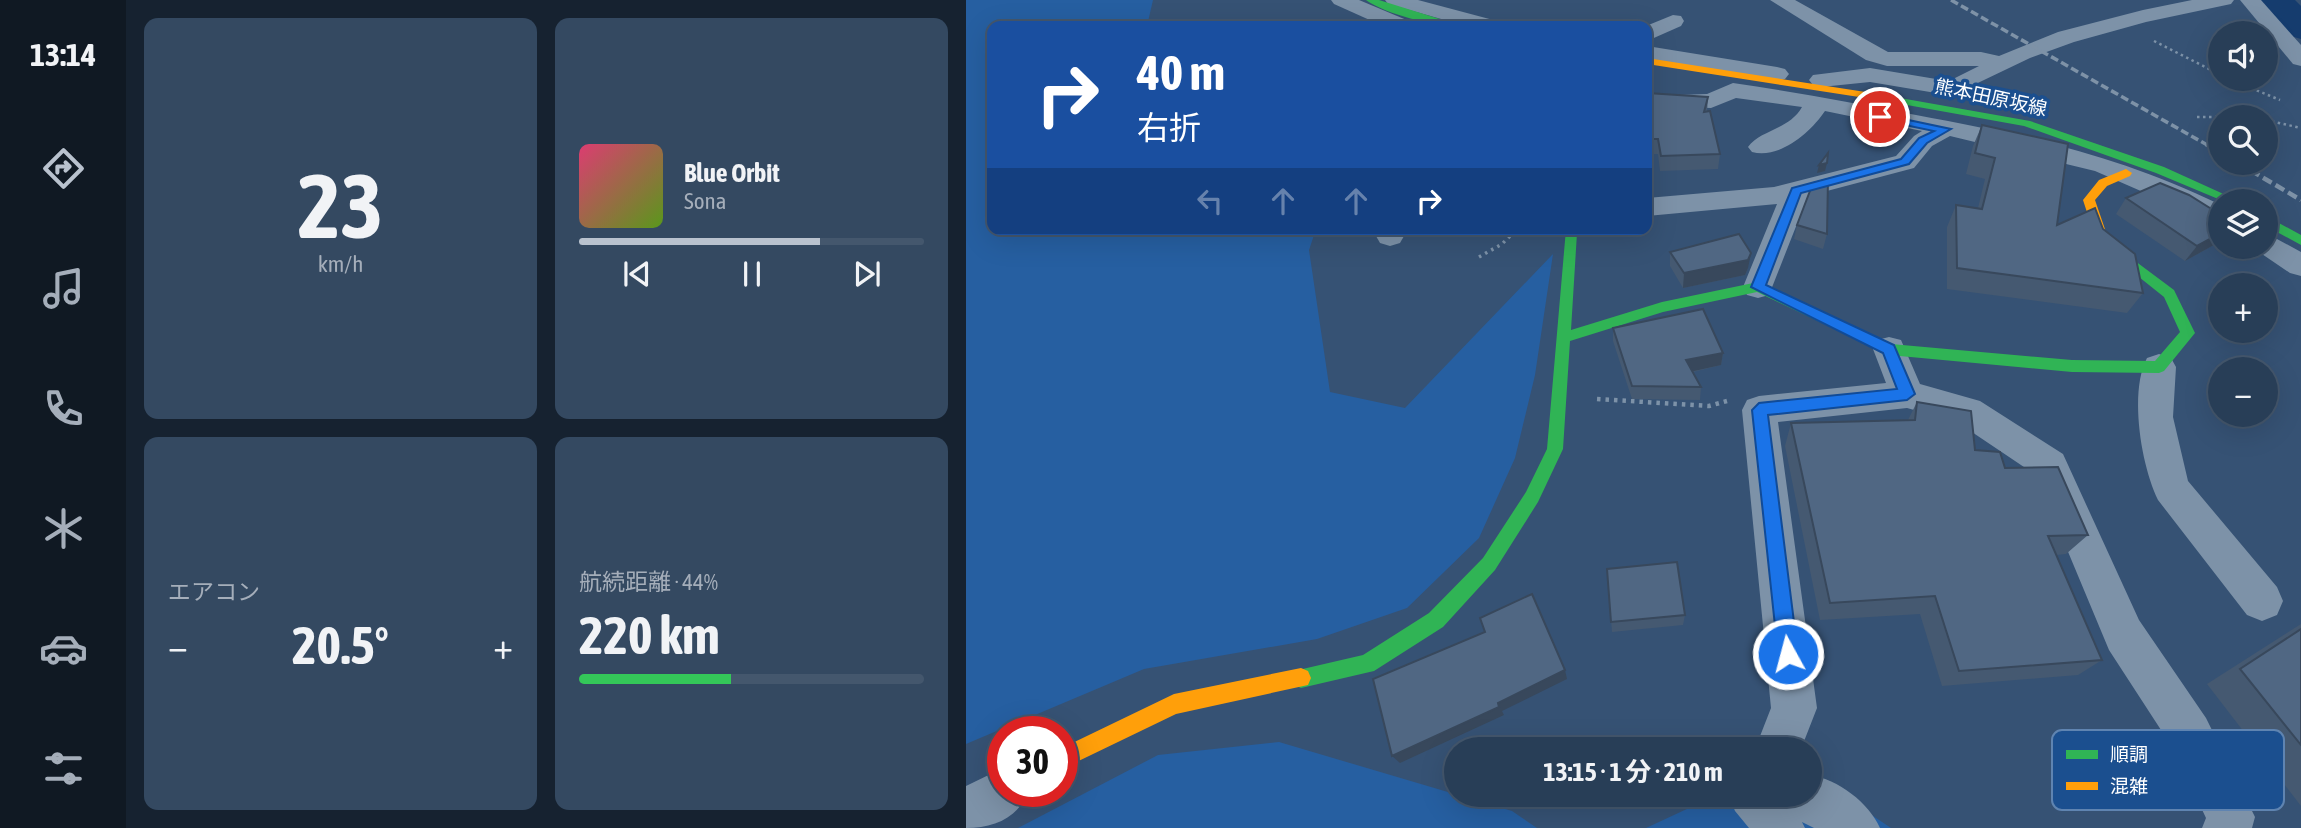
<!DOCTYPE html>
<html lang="ja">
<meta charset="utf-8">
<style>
body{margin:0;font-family:"Asap Condensed","Noto Sans JP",sans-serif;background:#344961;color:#f1f3f6;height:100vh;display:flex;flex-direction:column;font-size:26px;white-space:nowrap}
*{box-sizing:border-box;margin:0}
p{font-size:23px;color:#a5aeba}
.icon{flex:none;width:38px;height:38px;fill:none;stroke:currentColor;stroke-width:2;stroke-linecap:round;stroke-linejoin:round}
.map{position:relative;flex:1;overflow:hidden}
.panel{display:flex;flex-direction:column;gap:18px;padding:18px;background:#162230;width:840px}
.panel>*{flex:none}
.banner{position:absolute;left:21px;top:21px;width:665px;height:214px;border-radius:14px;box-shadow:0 7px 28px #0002,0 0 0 2px #44576d;background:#1a4fa0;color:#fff;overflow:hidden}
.controls{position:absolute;left:1242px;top:21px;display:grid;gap:14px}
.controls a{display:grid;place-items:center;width:70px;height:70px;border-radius:50%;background:#283e57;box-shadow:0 7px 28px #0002,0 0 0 2px #44576d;font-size:35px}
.speed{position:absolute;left:21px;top:716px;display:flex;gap:14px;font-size:35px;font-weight:700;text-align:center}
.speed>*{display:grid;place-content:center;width:91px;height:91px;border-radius:50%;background:#283e57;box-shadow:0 7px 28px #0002,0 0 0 2px #44576d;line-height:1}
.speed .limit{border:10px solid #d22;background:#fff;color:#111}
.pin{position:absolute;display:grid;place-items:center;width:60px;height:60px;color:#fff;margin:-30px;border:4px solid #fff;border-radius:50%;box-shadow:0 2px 7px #0007}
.me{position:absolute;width:77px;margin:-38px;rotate:353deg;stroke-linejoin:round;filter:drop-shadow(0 0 5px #0008)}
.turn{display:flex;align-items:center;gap:24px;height:147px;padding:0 35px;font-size:32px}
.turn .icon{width:91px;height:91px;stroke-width:2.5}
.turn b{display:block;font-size:49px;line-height:60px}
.lanes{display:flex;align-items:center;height:66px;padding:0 35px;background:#0003;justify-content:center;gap:35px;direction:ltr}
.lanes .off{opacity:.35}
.big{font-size:52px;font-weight:700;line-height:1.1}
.panel .card{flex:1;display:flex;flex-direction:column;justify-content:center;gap:10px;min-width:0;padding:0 24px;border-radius:14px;background:#344961}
.panel .dial{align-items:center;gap:0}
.dial b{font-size:91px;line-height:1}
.song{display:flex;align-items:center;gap:21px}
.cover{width:84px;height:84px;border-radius:10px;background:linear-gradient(135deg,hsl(340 70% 55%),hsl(90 70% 35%))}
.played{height:7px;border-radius:4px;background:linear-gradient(90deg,#b9c2ce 70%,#44576d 70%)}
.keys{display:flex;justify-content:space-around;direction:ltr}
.heat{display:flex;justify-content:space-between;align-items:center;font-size:38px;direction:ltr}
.charge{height:10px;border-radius:5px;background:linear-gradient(90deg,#34c759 44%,#44576d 0)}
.panel .tiles{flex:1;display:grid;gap:18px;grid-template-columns:repeat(2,1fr)}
.trip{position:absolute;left:478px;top:737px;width:378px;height:70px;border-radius:35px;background:#283e57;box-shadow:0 7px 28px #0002,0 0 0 2px #44576d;font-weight:700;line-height:70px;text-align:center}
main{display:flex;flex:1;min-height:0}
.tab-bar{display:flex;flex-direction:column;width:126px;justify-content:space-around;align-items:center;background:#101923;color:#a5aeba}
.tab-bar .icon{width:49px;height:49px}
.tab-bar .current{color:#b9c2ce}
.tab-bar b{font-size:32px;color:#f1f3f6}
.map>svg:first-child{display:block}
.green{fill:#265fa1}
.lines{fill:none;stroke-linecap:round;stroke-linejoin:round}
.river{fill:#153c6e;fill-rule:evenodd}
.path-far2{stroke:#7d92a8;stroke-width:2.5;stroke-dasharray:2.5 3.5;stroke-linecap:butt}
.path-far1{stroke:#7d92a8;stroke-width:3.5;stroke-dasharray:2.5 4.5;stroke-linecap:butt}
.path{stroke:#7d92a8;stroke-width:4.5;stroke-dasharray:3.5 5;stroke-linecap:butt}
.street{fill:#7d92a8;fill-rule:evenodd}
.fast{fill:#30b455;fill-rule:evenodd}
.slow{fill:#ff9f0a;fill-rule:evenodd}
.rail-far1{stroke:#7e92a7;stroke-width:3.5;stroke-dasharray:8 3.5;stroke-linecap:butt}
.rail{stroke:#7e92a7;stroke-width:4.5;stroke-dasharray:10 4.5;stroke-linecap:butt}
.wall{fill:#455971}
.shaded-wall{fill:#38485c}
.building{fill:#506783;stroke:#38485c;stroke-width:2}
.route{fill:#1a73e8;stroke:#114b97;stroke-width:2}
.labels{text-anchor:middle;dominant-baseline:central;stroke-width:7;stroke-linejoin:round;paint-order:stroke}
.far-street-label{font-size:19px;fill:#fff;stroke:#1b4f8f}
.key{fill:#1b4f8f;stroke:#5f84b1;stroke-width:2}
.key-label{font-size:19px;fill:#fff}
</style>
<main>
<nav class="tab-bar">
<b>13:14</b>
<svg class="icon current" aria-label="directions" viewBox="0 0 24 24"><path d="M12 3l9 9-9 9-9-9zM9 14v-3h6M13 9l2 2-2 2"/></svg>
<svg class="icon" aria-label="music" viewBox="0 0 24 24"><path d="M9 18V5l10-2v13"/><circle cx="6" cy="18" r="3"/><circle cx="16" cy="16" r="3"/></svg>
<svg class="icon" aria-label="phone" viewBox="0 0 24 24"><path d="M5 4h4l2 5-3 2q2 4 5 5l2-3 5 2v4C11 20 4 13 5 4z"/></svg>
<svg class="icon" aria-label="climate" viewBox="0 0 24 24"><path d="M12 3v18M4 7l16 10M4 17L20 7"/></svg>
<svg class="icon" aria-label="car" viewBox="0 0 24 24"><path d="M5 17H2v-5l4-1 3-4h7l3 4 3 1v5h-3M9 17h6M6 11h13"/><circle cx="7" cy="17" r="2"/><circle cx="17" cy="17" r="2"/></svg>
<svg class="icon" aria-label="filters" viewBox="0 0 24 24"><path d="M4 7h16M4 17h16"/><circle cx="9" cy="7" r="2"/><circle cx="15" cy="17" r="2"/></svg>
</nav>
<section class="panel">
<div class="tiles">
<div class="card dial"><b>23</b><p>km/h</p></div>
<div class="card">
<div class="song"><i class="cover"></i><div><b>Blue Orbit</b><p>Sona</p></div></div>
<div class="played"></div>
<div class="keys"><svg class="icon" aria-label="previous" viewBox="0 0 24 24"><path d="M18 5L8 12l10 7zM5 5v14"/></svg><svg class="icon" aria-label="pause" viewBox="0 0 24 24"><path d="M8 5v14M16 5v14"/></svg><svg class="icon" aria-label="next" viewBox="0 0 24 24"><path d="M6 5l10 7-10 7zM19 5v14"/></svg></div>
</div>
<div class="card"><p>エアコン</p>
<div class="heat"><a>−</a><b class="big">20.5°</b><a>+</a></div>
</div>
<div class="card"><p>航続距離 · 44%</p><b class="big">220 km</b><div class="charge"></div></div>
</div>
</section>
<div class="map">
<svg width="1335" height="828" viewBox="0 0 1335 828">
<rect width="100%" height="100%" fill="#365274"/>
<g class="green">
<polygon points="0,0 187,0 181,26 26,26 26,229 350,229 343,250 364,392 439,408 587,254 569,375 549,458 513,538 441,608 351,639 178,669 0,744"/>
<polygon points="313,742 546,811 571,828 52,828 192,755"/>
<polygon points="861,785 925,828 680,828 751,795 844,794 844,786"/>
</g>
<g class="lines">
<polygon class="river" points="1287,0 1329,0 1335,6 1335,39 1321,35"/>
<g class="path-far2">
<polyline points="1188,41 1255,75"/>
<polyline points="1263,79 1314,100"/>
<polyline points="1231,117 1286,117"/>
<polyline points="1300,120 1335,128"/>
</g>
<polyline class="path-far1" points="513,257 536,244 551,229"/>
<polyline class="path" points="631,399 743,406 761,401"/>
<g class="street">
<polygon points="365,0 393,0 443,21 446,26 417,26 368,4"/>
<polygon points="419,0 452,0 531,21 534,26 500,26 422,4"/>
<polygon points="804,0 829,0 922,52 1015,52 1033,56 1092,32 1177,10 1226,0 1268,0 1265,4 1180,22 1108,42 1064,58 995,91 976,94 904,82 855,87 847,85 843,80 847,75 904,68 976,80 989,78 1013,66 921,66 900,60"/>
<polygon points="1274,0 1295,0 1335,45 1335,66 1327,64"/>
<polygon points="707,15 715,16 718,21 715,26 681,41 680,26"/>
<polygon points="681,46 811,67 819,69 823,74 819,79 811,81 681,60"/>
<path d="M767 83C829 92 889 103 950 115 1062 136 1152 155 1255 205V226L1129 171 984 136 966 146 948 168 842 196 803 295 792 298 781 295 777 287 811 204 681 216V198L808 187 930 156 948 136 956 131 859 111C844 133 814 159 786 152L782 147C794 130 823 130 836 107L770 98 745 108 686 106 683 101 686 96 741 94Z"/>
<polygon points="406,229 434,229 438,236 434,243 424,246 414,243"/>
<polygon points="1300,233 1335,252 1335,276 1324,273 1290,250 1288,247 1300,247"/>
<polygon points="923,337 935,340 954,384 1014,401 1097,454 1173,620 1240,718 1289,817 1286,828 1236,828 1240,818 1208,750 1143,650 1070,475 991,422 941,408 812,422 851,708 835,749 789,749 805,708 776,410 781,400 793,396 920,383 907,349 911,340"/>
<path d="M1193 354 1205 358 1210 367 1207 417 1222 481 1311 587 1317 601 1311 615 1296 621 1281 615 1192 500C1175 465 1163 392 1181 358Z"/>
<path d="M37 768V791H63C52 818 28 828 0 828V786Z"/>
<path d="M844 775C872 779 903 803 914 828H848L836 822 839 828H783L769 811 762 794H844Z"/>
</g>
<g class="fast">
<path d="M400 0H413L496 26C471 27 421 15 400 0Z"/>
<polygon points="906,93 1064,121 1198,167 1273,201 1257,201 1190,173 1058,126 902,98 902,94"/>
<polygon points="1300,216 1335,235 1335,245 1300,226"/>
<polygon points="600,229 614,229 611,233 605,330 696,302 792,282 925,344 1106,360 1189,361 1214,332 1198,297 1148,257 1146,254 1153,249 1208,290 1229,333 1198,371 1193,373 1106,372 923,355 791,292 697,312 604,341 597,449 572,502 529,570 477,627 408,671 335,688 328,685 325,678 328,671 397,655 463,613 517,558 560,492 581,449"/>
</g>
<g class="slow">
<polygon points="681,58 906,93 911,96 906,99 681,64"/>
<polygon points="1160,169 1166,173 1164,176 1141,186 1129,200 1142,238 1160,254 1153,259 1131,243 1117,200 1133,180"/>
<polygon points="335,668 342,671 345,678 342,685 210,714 96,769 96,748 208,694"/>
</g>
<polyline class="rail-far1" points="985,0 1243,146"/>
<g class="rail">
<polyline points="1240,144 1255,153"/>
<polyline points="1272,163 1335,200"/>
</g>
</g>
<g class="wall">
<polygon points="681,93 742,97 741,112 754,154 752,169 694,171 692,154 681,154"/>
<polygon points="1016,125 1091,225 1137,229 1177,293 1161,313 981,289 981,227 990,205 1012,208 1019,179 1000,174 1007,146"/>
<polygon points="1160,198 1255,241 1219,261 1150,214"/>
<polygon points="831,225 861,234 857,249 828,239"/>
<polygon points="704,252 782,268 779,275 717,288 704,266"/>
<polygon points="647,328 757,353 755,365 727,372 735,387 734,400 666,399 647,341"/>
<polygon points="951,402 1009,450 1039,468 1122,535 1100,554 1090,555 1136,660 1112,675 976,686 954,614 854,620 819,446 825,423 942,420"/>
<polygon points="641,569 719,615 717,625 646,632"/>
<polygon points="1335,624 1335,806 1241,684"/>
</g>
<g class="shaded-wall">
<polygon points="861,163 859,171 851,173 853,165"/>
<polygon points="1255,233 1255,241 1219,261 1231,246"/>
<polygon points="785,253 782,268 779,275 717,288 718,273"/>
<polygon points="757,353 755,365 719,373 720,360"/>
<polygon points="599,670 601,679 536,711 538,715 434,763 426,756"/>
</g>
<g class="building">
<polygon points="681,93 742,97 738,112 744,111 754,154 695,156 692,139 681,139"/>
<polygon points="1016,125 1102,144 1091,225 1129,208 1137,229 1169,254 1177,293 991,268 990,205 1016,209 1029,158 1009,153"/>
<polygon points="862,153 861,163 853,165"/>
<polygon points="862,179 861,234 831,225 847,183"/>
<polygon points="1194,183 1223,195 1255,215 1255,233 1231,246 1160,198"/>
<polygon points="773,234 785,253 782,260 718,273 704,252"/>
<polygon points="737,309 757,353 720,360 735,387 666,386 647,328"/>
<polygon points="951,402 1005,411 1009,450 1034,452 1039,468 1092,467 1122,535 1082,536 1136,660 993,671 969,596 864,603 825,423 949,420"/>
<polygon points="711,562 719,615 645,622 641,569"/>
<polygon points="566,594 599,670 532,703 533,707 426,756 407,679 519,632 514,618"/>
<polygon points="1335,629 1335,745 1274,669"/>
</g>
<polygon class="route" points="914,114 985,129 961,143 943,164 835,193 800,285 928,345 949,394 941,400 802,415 832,654 829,661 822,663 815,661 812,654 786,410 793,403 931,389 917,353 785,287 826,188 935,159 953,138 968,131 910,119 908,117"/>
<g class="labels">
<g class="far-street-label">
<text transform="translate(1025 97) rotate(12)">熊本田原坂線</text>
</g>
</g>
<rect x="1086" y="730" width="232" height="80" rx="10" class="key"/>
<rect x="1100" y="750" width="32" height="9" fill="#30b455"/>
<rect x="1100" y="782" width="32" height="8" fill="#ff9f0a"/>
<g class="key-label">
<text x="1144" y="761">順調</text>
<text x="1144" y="793">混雑</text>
</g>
</svg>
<div class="controls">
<a><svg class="icon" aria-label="sound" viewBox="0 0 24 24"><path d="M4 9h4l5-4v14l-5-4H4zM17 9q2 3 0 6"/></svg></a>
<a><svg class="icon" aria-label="search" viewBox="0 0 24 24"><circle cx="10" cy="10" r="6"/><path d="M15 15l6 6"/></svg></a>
<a><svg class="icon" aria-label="layers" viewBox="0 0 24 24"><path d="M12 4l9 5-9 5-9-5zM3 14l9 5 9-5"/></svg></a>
<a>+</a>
<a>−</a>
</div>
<div class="speed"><div class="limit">30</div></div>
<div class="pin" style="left:914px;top:117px;background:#d93025"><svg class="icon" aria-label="arrive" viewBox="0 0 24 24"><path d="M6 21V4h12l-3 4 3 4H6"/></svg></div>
<svg class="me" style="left:822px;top:654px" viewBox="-20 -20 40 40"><circle r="17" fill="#1a73e8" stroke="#fff" stroke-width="3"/><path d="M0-11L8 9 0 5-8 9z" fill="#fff"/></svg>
<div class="trip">13:15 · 1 分 · 210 m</div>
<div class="banner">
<div class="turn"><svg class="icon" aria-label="right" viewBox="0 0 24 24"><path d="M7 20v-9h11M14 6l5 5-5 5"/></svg><div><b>40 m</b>右折</div></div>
<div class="lanes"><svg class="icon off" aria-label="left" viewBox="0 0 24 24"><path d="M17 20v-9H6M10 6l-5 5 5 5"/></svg><svg class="icon off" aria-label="ahead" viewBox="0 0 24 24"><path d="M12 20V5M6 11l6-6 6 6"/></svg><svg class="icon off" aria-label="ahead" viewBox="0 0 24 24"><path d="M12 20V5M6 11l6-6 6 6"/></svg><svg class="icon" aria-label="right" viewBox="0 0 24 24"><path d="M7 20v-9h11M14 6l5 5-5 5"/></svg></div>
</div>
</div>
</main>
